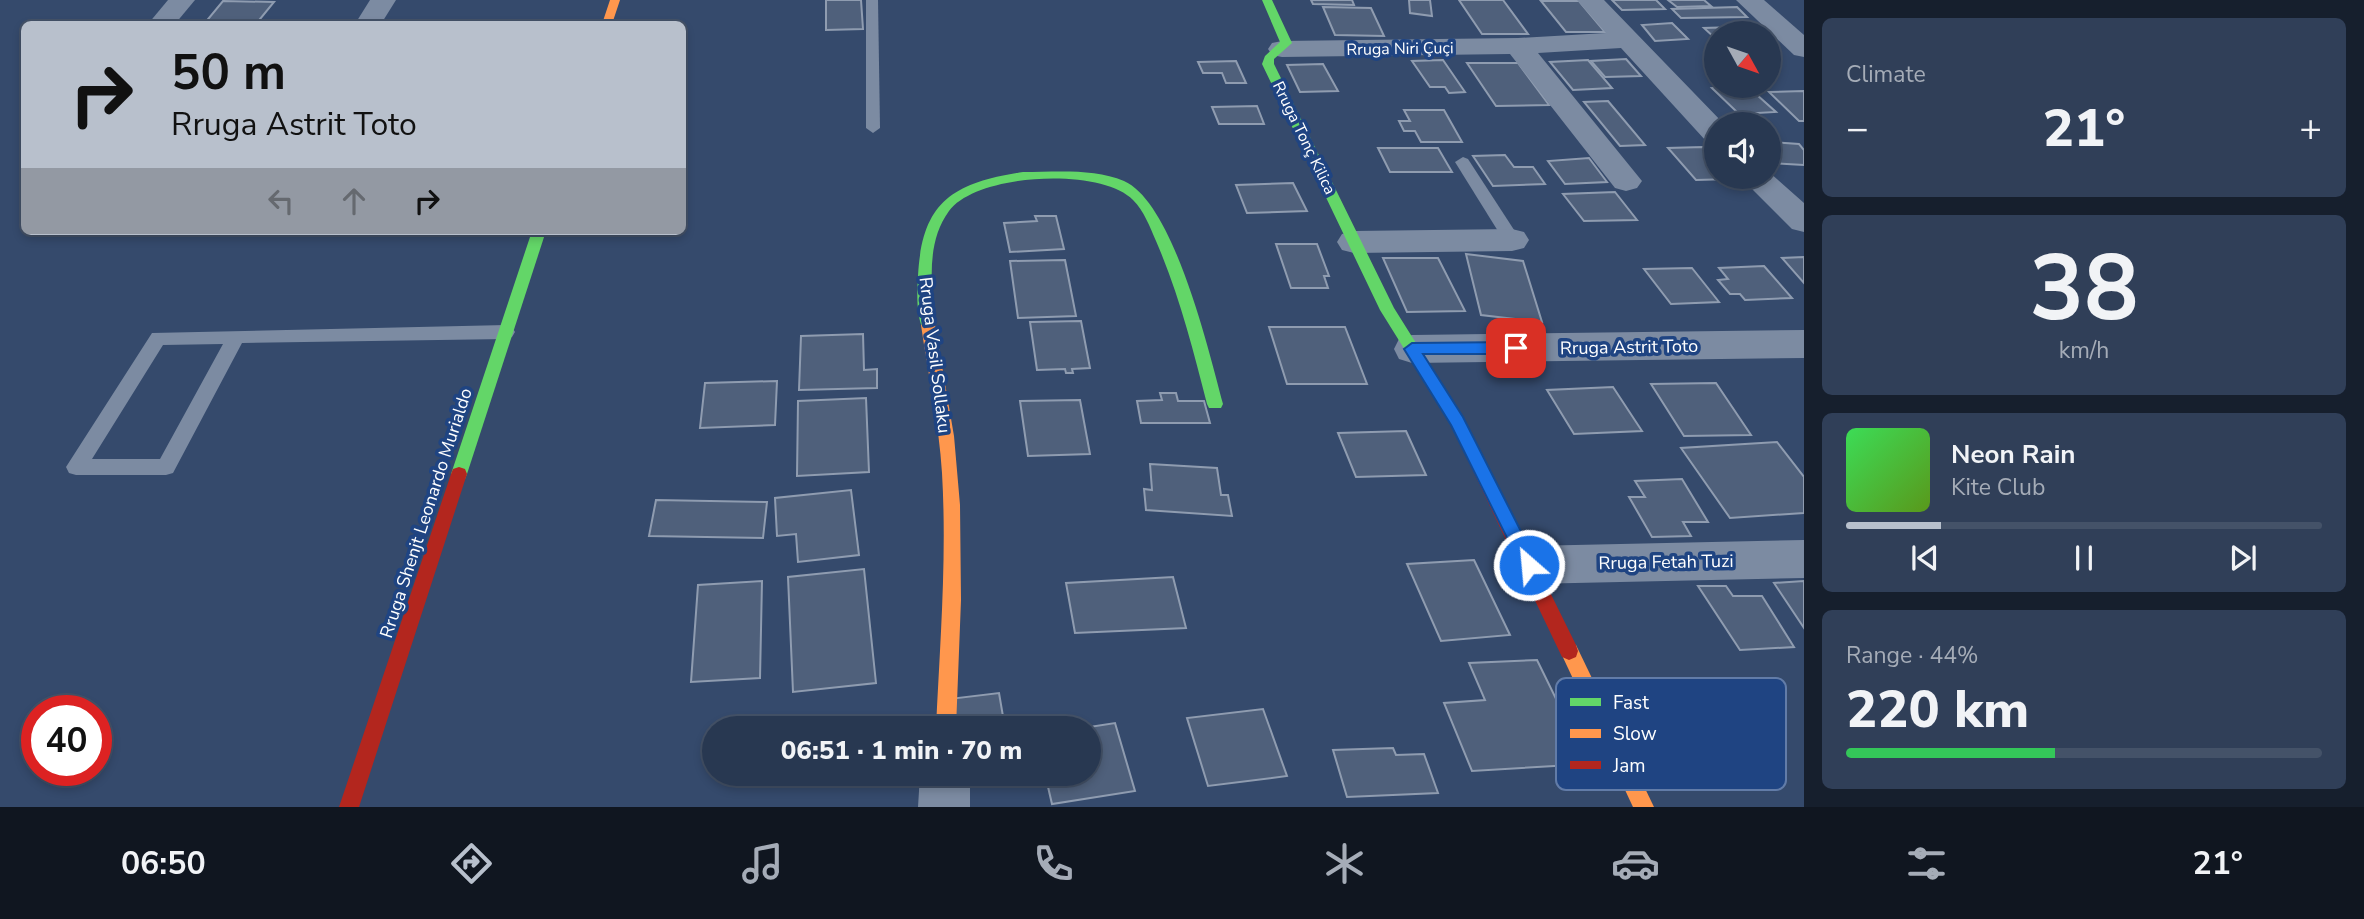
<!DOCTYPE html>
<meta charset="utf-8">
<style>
body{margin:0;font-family:"Nunito Sans",sans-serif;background:#303f58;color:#f1f3f6;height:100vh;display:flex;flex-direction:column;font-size:26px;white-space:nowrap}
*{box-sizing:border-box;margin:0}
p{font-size:23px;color:#a5acb7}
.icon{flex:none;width:38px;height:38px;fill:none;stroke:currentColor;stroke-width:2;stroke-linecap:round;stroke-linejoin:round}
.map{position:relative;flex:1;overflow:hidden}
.details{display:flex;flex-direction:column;gap:18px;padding:18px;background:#161f2d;width:560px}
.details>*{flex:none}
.top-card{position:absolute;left:21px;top:21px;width:665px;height:214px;border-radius:10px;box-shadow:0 4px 10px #0003,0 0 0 2px #445268;background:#b8c0cc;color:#111;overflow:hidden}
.needle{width:46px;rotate:130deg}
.controls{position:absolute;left:1704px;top:21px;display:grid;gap:14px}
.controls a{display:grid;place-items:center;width:77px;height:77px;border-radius:50%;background:#283851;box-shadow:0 4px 10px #0003,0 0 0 2px #445268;font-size:35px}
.speed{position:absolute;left:21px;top:695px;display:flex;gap:14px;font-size:35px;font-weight:700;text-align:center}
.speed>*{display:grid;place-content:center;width:91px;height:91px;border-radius:50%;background:#283851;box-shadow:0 4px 10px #0003,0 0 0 2px #445268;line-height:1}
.speed .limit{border:10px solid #d22;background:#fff;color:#111}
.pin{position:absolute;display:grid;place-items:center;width:60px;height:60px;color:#fff;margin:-30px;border-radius:14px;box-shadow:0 4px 10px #0006}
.me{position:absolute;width:77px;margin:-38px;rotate:333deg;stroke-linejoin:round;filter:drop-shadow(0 0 5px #0008)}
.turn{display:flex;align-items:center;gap:24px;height:147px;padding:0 35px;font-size:32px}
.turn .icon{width:91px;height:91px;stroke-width:2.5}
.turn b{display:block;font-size:49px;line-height:60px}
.lanes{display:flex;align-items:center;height:66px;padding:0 35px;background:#0003;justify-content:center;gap:35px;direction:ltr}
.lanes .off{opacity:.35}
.big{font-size:52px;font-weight:800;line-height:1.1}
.details .widget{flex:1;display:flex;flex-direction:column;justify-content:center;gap:10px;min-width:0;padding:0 24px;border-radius:10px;background:#303f58}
.details .dial{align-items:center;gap:0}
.dial b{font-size:91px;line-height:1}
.song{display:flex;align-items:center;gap:21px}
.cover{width:84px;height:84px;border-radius:10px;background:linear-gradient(135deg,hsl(130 70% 55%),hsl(90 70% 35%))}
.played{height:7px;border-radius:4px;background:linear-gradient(90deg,#b8c0cc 20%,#445268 20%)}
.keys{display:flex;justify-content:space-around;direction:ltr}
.heat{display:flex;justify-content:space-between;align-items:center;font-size:38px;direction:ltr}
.charge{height:10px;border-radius:5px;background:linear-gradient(90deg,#34c759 44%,#445268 0)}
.trip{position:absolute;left:702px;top:716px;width:399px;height:70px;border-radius:35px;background:#283851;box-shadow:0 4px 10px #0003,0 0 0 2px #445268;font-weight:800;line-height:70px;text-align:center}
.tab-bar{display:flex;height:112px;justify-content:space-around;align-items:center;background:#101620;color:#a5acb7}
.tab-bar .icon{width:49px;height:49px}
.tab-bar .active{color:#b8c0cc}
.tab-bar b{font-size:32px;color:#f1f3f6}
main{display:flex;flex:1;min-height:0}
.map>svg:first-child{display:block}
.building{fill:#4f607b;stroke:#8f9cb0;stroke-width:2}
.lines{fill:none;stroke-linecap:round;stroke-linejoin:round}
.lane{fill:#7c8ba2;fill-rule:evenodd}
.street{fill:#7c8ba2;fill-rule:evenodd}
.fast{fill:#63d668;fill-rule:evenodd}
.slow{fill:#ff974d;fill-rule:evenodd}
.jam{fill:#b3261e;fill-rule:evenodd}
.route{fill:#1a73e8;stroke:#114b97;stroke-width:2}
.labels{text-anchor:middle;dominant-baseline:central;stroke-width:7;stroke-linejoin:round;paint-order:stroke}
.far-street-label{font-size:16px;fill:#fff;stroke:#1f4482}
.street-label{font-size:18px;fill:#fff;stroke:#1f4482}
.key{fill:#1f4482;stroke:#627ca8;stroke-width:2}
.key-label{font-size:19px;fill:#fff}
</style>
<main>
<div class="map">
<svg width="1804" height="807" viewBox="0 0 1804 807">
<rect width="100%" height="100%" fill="#354a6c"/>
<g class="building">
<polygon points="826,0 861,0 863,29 826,30"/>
<polygon points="1311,0 1352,0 1354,5 1313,4"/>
<polygon points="1409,0 1430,0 1432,16 1410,13"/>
<polygon points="1459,0 1503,0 1528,34 1482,34"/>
<polygon points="1612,0 1656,0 1665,9 1622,10"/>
<polygon points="1668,0 1704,0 1711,6 1677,7"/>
<polygon points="223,1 274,2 256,24 204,24"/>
<polygon points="1541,1 1579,1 1605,32 1566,32"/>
<polygon points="1323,7 1371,8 1384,36 1335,35"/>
<polygon points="1737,7 1747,17 1681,18 1672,9"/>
<polygon points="1672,23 1688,39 1655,41 1642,25"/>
<polygon points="1737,27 1743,33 1717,33 1717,40 1704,28"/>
<polygon points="1626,59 1641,76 1605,77 1591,61"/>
<polygon points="1443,60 1465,92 1449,93 1445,87 1430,87 1412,61"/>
<polygon points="1588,60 1612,88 1573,90 1550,62"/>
<polygon points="1236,61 1246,83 1226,83 1222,73 1203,73 1198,62"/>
<polygon points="1467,63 1518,63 1549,105 1496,106"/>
<polygon points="1323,64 1338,91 1300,92 1287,65"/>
<polygon points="1747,86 1776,112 1739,114 1712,88"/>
<polygon points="1804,91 1804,121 1799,121 1769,92"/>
<polygon points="1608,101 1645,145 1620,146 1584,102"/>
<polygon points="1257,106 1264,124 1219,124 1212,107"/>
<polygon points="1404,110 1444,110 1462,142 1421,142 1415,131 1404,131 1399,121 1410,121"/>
<polygon points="1769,142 1799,144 1804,150 1804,165 1769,163"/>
<polygon points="1703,147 1717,162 1717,177 1732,179 1696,180 1668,148"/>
<polygon points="1378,148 1438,148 1452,172 1390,172"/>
<polygon points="1505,155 1514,167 1533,167 1545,184 1493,186 1473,156"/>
<polygon points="1589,158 1607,182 1565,184 1548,161"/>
<polygon points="1293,183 1307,211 1247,213 1236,185"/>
<polygon points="1615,192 1637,220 1584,221 1563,194"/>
<polygon points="1035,216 1056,216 1064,249 1010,252 1004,223 1037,221"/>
<polygon points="1276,244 1317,244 1329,276 1324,276 1328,288 1291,288"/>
<polygon points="1466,254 1523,261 1542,322 1481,315"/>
<polygon points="1804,257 1804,283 1782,258"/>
<polygon points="1383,258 1438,258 1465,311 1407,312"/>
<polygon points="1065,260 1076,316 1018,318 1010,261"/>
<polygon points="1764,266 1792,298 1745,300 1740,294 1730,294 1718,280 1728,279 1719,268"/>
<polygon points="1692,268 1719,302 1671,304 1644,269"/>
<polygon points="1081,321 1090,368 1072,369 1073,373 1066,373 1065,369 1037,370 1030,322"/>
<polygon points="1269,327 1345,327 1367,384 1287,384"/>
<polygon points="863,334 864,370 877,369 877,388 799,390 801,336"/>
<polygon points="777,381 775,425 700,428 705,383"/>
<polygon points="1716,383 1751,435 1684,436 1651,384"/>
<polygon points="1613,387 1642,431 1574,434 1547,390"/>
<polygon points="1160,393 1176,393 1178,401 1204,401 1210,423 1141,423 1137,401 1162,400"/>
<polygon points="866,398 869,472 797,476 798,401"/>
<polygon points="1080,400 1090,454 1028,456 1020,401"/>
<polygon points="1406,431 1426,475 1356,477 1338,433"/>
<polygon points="1777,442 1804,477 1804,513 1730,518 1681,448"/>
<polygon points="1150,464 1217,468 1221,495 1228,495 1232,516 1146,510 1144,489 1152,490"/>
<polygon points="1682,479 1708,522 1683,522 1691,536 1652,537 1629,497 1645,497 1635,481"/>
<polygon points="851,490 859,555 798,562 796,534 777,536 775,498"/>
<polygon points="656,500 767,502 763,538 649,536"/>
<polygon points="1474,560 1510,635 1441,641 1407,564"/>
<polygon points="864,569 876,683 793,692 788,577"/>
<polygon points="1173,577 1186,628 1075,633 1066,583"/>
<polygon points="762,581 760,678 691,682 698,585"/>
<polygon points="1804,581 1804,628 1774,583"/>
<polygon points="1698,586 1726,586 1733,596 1762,596 1794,647 1740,650"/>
<polygon points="1537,660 1588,764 1472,771 1444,703 1485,700 1469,663"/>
<polygon points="999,693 1005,728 953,728 949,699"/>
<polygon points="1263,709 1287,776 1208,786 1187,718"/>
<polygon points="1115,723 1135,791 1052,804 1045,774 1088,774 1088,728 1083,728"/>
<polygon points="1393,748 1396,755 1424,754 1438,793 1347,797 1333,750"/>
</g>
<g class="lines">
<g class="lane">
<polygon points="866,0 878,0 880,128 873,133 866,128"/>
<polygon points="1463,157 1468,159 1518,236 1520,240 1518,244 1506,244 1455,162"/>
<path d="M506 325 512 327 515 332 512 337 506 339 242 343 173 473 166 475H76L69 473 66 467 152 333ZM223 344 160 459H92L163 345Z"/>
</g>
<g class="street">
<polygon points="168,0 195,0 175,24 148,24"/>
<polygon points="370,0 396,0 381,24 355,24"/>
<polygon points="1577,0 1604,0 1724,124 1717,124 1717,144 1706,141 1621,48 1538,53 1642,181 1637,188 1626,191 1615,188 1510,54 1282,57 1272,55 1268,49 1272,43 1282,41 1518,38 1606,33"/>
<polygon points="1736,0 1764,0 1804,35 1804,57 1794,55"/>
<polygon points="1769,172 1804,203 1804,232 1792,229 1740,177 1769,177"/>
<polygon points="1512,229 1524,232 1529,240 1524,248 1512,251 1354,253 1342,250 1337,242 1342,234 1354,231"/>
<polygon points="1804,330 1804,358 1412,363 1399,359 1394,349 1399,339 1412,335"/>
<polygon points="1804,540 1804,578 1529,584 1514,579 1507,565 1514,551 1529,546"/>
<polygon points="920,774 970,774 970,807 918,807"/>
</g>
<g class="fast">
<polygon points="1262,0 1272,0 1292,43 1274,59 1274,64 1394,308 1431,367 1428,371 1418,371 1380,310 1262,64 1265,56 1280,42"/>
<path d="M1023 172C1055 172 1094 168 1124 181 1174 203 1209 352 1223 404L1221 408H1209L1207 404C1193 349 1179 294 1156 241 1150 227 1144 211 1133 200 1101 167 977 173 949 211 925 244 932 287 935 325L933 329H923C916 315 917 291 918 276 922 201 953 183 1023 172Z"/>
<polygon points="532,231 546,231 467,474 465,479 459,481 453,479 451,474"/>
</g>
<g class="slow">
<polygon points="610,0 620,0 612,24 602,24"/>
<path d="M928 320 935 325 954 436 960 505 961 600 956 728H936C940 643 947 558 942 473 939 423 928 374 921 325Z"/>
<polygon points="1569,642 1576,645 1654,807 1633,807 1560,651 1562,645"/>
</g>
<g class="jam">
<polygon points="1423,361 1428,363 1466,422 1576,645 1578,651 1576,657 1569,660 1562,657 1451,425 1415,367"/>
<polygon points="459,467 465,469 467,474 359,807 339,807 451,474 453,469"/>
</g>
</g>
<polygon class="route" points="1516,342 1524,348 1516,354 1423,354 1463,417 1535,559 1538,565 1535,570 1529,572 1523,570 1451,425 1404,349 1412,343"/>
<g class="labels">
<g class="far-street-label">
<text transform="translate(1400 49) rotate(-1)">Rruga Niri Çuçi</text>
<text transform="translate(1304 138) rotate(64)">Rruga Tonç Kilica</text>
</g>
<g class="street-label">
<text transform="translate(1629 347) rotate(-1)">Rruga Astrit Toto</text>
<text transform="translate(935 355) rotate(83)">Rruga Vasil Sollaku</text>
<text transform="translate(426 513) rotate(-72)">Rruga Shenjt Leonardo Murialdo</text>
<text transform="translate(1666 562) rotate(-1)">Rruga Fetah Tuzi</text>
</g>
</g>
<rect x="1556" y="678" width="230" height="112" rx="10" class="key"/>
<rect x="1570" y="698" width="31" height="8" fill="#63d668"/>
<rect x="1570" y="729" width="31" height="9" fill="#ff974d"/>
<rect x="1570" y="761" width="31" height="8" fill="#b3261e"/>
<g class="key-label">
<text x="1613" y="709">Fast</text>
<text x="1613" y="740">Slow</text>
<text x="1613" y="772">Jam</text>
</g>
</svg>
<div class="controls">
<a><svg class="needle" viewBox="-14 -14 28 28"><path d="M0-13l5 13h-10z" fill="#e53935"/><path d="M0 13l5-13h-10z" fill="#a5acb7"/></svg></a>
<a><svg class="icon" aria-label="sound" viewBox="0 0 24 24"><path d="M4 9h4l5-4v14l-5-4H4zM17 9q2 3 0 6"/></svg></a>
</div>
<div class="speed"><div class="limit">40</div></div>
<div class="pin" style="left:1516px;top:348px;background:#d93025"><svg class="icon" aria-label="arrive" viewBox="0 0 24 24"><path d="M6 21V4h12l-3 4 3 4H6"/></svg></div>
<svg class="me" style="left:1529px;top:565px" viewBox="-20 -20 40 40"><circle r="17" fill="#1a73e8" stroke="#fff" stroke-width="3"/><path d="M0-11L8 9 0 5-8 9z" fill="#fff"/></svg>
<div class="trip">06:51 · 1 min · 70 m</div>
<div class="top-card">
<div class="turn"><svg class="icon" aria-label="right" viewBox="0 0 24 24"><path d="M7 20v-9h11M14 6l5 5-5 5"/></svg><div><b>50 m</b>Rruga Astrit Toto</div></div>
<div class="lanes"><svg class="icon off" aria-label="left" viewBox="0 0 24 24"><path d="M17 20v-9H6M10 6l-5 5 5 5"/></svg><svg class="icon off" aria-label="ahead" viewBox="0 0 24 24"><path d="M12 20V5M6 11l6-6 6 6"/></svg><svg class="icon" aria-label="right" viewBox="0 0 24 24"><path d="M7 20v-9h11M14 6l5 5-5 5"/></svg></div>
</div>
</div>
<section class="details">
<div class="widget"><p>Climate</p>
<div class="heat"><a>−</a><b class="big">21°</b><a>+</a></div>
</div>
<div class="widget dial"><b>38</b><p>km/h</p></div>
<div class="widget">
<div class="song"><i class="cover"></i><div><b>Neon Rain</b><p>Kite Club</p></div></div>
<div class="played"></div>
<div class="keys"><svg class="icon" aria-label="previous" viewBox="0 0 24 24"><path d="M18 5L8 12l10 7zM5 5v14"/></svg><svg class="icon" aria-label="pause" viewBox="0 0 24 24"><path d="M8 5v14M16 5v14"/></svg><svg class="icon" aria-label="next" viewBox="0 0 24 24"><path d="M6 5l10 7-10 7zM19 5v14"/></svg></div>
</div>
<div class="widget"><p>Range · 44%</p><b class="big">220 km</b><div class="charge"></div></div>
</section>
</main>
<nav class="tab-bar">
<b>06:50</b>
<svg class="icon active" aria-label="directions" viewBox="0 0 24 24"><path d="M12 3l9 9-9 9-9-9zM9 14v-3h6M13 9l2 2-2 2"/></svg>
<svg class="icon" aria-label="music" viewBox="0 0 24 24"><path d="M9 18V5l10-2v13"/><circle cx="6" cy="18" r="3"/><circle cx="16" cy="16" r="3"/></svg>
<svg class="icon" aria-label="phone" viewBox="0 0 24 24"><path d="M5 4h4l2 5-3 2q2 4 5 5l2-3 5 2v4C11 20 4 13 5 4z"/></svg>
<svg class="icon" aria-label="climate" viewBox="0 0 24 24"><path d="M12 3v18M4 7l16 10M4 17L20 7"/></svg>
<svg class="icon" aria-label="car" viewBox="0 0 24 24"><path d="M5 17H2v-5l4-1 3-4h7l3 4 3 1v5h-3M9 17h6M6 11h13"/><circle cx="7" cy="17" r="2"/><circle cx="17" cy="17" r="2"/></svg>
<svg class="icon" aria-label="filters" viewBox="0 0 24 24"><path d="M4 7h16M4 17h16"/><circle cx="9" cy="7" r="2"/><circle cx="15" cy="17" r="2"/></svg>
<b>21°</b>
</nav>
